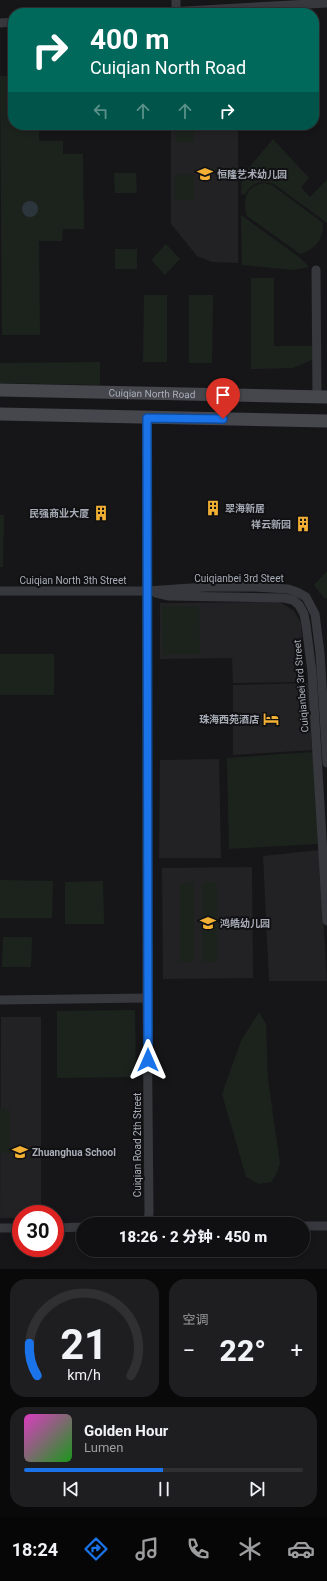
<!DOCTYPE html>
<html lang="zh">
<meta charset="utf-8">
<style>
body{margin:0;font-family:Roboto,"Noto Sans SC",sans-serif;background:#1e1e20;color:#f1f3f6;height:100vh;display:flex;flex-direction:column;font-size:15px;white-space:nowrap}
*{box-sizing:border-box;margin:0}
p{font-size:13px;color:#9c9d9f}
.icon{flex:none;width:22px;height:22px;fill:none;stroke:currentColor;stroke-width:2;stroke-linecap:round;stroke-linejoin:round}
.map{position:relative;height:1269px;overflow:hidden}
.panel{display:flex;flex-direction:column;gap:10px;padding:10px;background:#09090a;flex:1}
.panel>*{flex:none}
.top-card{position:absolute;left:8px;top:8px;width:311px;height:122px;border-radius:16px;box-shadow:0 2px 6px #0003,0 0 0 1px #303032;background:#00695c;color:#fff;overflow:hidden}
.speed{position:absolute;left:12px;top:1205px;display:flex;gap:8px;font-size:20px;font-weight:700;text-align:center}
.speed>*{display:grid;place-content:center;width:52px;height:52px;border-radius:50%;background:#101012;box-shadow:0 2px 6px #0003,0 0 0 1px #303032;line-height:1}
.speed .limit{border:6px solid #d22;background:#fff;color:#111}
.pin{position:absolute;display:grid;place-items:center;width:34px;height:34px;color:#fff;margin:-41px -17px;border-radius:50% 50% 50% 0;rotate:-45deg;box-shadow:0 0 4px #0007}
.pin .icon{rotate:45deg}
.me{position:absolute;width:44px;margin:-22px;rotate:0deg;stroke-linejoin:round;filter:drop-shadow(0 0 3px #0008)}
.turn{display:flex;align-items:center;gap:14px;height:84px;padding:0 16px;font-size:18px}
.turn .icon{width:52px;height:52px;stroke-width:2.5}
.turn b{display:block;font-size:28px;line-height:34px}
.lanes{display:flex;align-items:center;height:38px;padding:0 16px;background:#0003;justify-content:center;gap:20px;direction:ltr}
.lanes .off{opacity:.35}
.big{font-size:30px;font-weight:800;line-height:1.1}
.panel .card{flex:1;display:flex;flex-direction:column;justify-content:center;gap:6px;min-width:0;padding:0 14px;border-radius:16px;background:#1e1e20}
.panel .dial{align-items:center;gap:0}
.dial svg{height:104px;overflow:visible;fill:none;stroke:#303032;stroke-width:7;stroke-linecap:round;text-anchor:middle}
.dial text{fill:#f1f3f6;stroke:none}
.song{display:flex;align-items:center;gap:12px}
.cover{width:48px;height:48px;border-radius:6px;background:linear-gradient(135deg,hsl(310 70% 55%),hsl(120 70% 35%))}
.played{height:4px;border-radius:2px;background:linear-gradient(90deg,#1a73e8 50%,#303032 50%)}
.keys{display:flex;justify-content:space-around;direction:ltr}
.heat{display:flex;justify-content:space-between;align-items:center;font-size:22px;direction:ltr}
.panel .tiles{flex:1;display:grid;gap:10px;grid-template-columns:1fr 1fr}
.card:last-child{grid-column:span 2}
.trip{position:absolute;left:76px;top:1217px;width:234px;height:40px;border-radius:20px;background:#101012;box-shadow:0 2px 6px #0003,0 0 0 1px #303032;font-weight:800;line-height:40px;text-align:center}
.menu{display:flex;height:64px;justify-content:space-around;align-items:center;background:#060607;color:#9c9d9f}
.menu .icon{width:28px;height:28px}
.menu .selected{color:#1a73e8}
.menu b{font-size:18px;color:#f1f3f6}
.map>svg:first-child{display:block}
.built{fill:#222225}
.green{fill:#1c231d}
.water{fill:#2c353c}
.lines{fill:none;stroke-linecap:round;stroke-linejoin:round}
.street{stroke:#37383d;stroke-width:9}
.secondary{stroke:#45474d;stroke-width:13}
.route-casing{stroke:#114b97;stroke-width:10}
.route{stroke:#1a73e8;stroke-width:7}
.labels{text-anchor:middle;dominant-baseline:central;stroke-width:4;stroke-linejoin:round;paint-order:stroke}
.poi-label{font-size:10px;font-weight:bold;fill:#a8adb8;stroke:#111113;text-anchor:start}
.street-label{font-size:10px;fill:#a8adb8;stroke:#111113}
</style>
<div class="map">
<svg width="327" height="1269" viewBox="0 0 327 1269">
<rect width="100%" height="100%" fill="#161618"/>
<g class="built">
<polygon points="171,125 238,125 238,263 212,262 197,256 171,224"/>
<polygon points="280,602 294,611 301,623 305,682 233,683 232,658 160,659 160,603"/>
<polygon points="308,683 312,750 233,755 233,685"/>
<polygon points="219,759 221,858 159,858 160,760"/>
<polygon points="319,850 327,981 269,981 263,856"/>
<polygon points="252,867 253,978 163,979 162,868"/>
<polygon points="1,1017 41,1017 41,1214 21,1214 21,1218 0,1218"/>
</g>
<g class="green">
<polygon points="0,76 13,76 13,125 39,125 39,141 63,141 63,154 83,154 84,229 63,229 62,241 39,241 40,335 2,335"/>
<rect x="175" y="125" width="19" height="17"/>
<path d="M273 139 309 178 301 187 310 197 327 180V223L274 184C261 180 251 182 245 195L241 194 242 176Z"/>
<polygon points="114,173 136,173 137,193 115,193"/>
<rect x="175" y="175" width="19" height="25"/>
<path d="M265 183 272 185 323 223C323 241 316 248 300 254L247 216C242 200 246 185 265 183Z"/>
<polygon points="241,215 299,257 309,267 293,270 242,265"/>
<polygon points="166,244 180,259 165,275 151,260"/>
<rect x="115" y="249" width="22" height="20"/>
<polygon points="251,278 274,278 274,346 312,346 312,360 293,368 251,369"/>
<polygon points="144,295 167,295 167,362 143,362"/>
<polygon points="189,295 213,295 212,363 189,363"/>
<polygon points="100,362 100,385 0,383 0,363"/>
<polygon points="0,515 4,515 3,567 0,567"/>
<polygon points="327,571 327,598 324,598 314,585"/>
<polygon points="162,606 199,606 200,654 163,655"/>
<rect x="0" y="654" width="54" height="41"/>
<polygon points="313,752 318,844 229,849 227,758"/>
<polygon points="0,880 53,881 52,918 0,918"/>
<polygon points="103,881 104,924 65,924 65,882"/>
<rect x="203" y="882" width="14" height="80"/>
<rect x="180" y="883" width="14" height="79"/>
<polygon points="3,937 32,937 31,967 2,967"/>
<polygon points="135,1010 136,1077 57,1078 57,1011"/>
<polygon points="259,1012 266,1024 268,1080 280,1163 276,1175 271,1182 259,1184 246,1177 222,1094 241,1041"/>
<rect x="0" y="1109" width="10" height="44"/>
</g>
<circle class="water" cx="30" cy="209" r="8"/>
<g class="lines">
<g class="street">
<polyline points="176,0 176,11"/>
<polyline points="150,13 327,3"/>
<polyline points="0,23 13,22"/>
<polyline points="316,270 317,397"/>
<polyline points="147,418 147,998 149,1212 148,1224"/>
<polyline points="0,591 147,591 206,587 254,587 288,589 297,592 306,597 315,614 320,653 327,763"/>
<polyline points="156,593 169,596 284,598 293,600 299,605 304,614 306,625 312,672 327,921"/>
<polyline points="0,1000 147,998"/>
<polyline points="303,1226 327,1226"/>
<polyline points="0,1228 21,1228"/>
<polyline points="55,1228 83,1227"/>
</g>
<g class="secondary">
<path id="s1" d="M0 390 327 397"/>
<polyline points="0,414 327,421"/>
</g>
</g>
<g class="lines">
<defs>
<polyline id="route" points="148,1060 147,418 223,419"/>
</defs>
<use href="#route" class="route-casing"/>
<use href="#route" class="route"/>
</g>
<defs>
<symbol id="school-bare" viewBox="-9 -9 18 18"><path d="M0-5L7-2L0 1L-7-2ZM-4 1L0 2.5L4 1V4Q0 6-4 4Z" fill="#f2b134" stroke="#111113" stroke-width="2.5" paint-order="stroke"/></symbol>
<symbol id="building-bare" viewBox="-9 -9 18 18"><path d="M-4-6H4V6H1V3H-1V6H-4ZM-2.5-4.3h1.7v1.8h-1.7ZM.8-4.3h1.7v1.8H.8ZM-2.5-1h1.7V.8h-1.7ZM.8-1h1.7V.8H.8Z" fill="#f2b134" stroke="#111113" stroke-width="2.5" paint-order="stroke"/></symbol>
<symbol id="hotel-bare" viewBox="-9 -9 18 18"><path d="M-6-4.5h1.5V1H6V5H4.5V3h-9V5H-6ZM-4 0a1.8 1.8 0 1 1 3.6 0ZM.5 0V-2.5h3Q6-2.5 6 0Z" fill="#f2b134" stroke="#111113" stroke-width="2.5" paint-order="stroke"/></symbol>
</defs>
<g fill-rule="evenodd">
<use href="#school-bare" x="194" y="163" width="22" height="22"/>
<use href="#building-bare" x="202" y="497" width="22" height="22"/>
<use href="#building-bare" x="90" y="502" width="22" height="22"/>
<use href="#building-bare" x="292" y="513" width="22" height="22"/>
<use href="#hotel-bare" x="260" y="708" width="22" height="22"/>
<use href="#school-bare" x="197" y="912" width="22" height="22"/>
<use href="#school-bare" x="9" y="1141" width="22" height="22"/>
</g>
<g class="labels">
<g class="poi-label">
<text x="217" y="174">恒隆艺术幼儿园</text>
<text x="225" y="508">翠海新居</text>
<text x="89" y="513" text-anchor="end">民强商业大厦</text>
<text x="291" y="524" text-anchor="end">祥云新园</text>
<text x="259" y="719" text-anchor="end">珠海西苑酒店</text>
<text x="220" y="923">鸿皓幼儿园</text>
<text x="32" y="1152">Zhuanghua School</text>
</g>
<g class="street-label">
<text stroke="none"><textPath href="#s1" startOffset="152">Cuiqian North Road</textPath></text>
<text x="239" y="578">Cuiqianbei 3rd Steet</text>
<text x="73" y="580">Cuiqian North 3th Street</text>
<text transform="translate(301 686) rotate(-95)">Cuiqianbei 3rd Street</text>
<text transform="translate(137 1145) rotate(-90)">Cuiqian Road 2th Street</text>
</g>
</g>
</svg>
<div class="speed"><div class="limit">30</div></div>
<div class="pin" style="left:223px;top:419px;background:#d93025"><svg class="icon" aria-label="arrive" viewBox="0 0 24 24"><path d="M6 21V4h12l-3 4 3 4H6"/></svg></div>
<svg class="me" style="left:148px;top:1060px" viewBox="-20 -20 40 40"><path d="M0-17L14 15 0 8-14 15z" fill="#1a73e8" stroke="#fff" stroke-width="4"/></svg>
<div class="trip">18:26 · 2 分钟 · 450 m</div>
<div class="top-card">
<div class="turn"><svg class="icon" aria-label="right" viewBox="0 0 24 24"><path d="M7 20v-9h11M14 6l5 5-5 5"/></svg><div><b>400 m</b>Cuiqian North Road</div></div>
<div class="lanes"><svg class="icon off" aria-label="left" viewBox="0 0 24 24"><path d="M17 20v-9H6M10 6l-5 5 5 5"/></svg><svg class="icon off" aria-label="ahead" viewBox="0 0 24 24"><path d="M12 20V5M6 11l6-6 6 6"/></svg><svg class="icon off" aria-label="ahead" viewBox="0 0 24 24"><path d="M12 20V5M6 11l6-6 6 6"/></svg><svg class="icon" aria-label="right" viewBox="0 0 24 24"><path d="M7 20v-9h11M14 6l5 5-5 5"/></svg></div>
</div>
</div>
<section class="panel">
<div class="tiles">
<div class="card dial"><svg viewBox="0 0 100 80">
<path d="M14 69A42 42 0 1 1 86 69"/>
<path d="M14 69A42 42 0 0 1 8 44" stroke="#1a73e8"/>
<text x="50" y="56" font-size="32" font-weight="700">21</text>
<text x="50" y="72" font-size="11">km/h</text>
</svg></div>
<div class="card"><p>空调</p>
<div class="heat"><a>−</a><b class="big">22°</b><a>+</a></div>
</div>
<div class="card">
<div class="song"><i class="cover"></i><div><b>Golden Hour</b><p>Lumen</p></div></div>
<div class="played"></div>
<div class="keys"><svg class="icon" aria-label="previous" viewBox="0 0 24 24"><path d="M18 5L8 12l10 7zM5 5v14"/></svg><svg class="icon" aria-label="pause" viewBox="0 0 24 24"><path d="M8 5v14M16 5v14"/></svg><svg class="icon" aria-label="next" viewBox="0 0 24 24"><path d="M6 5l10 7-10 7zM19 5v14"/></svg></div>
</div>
</div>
</section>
<nav class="menu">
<b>18:24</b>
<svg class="icon selected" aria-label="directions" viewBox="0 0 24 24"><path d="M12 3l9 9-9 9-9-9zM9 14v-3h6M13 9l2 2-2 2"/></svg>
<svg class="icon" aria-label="music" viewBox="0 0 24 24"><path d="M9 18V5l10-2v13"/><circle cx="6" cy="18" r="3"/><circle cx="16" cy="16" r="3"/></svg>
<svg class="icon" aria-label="phone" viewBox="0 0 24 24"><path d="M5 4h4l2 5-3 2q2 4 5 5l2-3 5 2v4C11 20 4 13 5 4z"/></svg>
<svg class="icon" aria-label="climate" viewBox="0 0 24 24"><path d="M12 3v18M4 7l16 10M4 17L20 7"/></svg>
<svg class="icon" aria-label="car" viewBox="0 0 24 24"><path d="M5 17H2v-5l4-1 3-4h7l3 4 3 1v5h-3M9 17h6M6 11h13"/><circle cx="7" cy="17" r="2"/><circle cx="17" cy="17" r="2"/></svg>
</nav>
